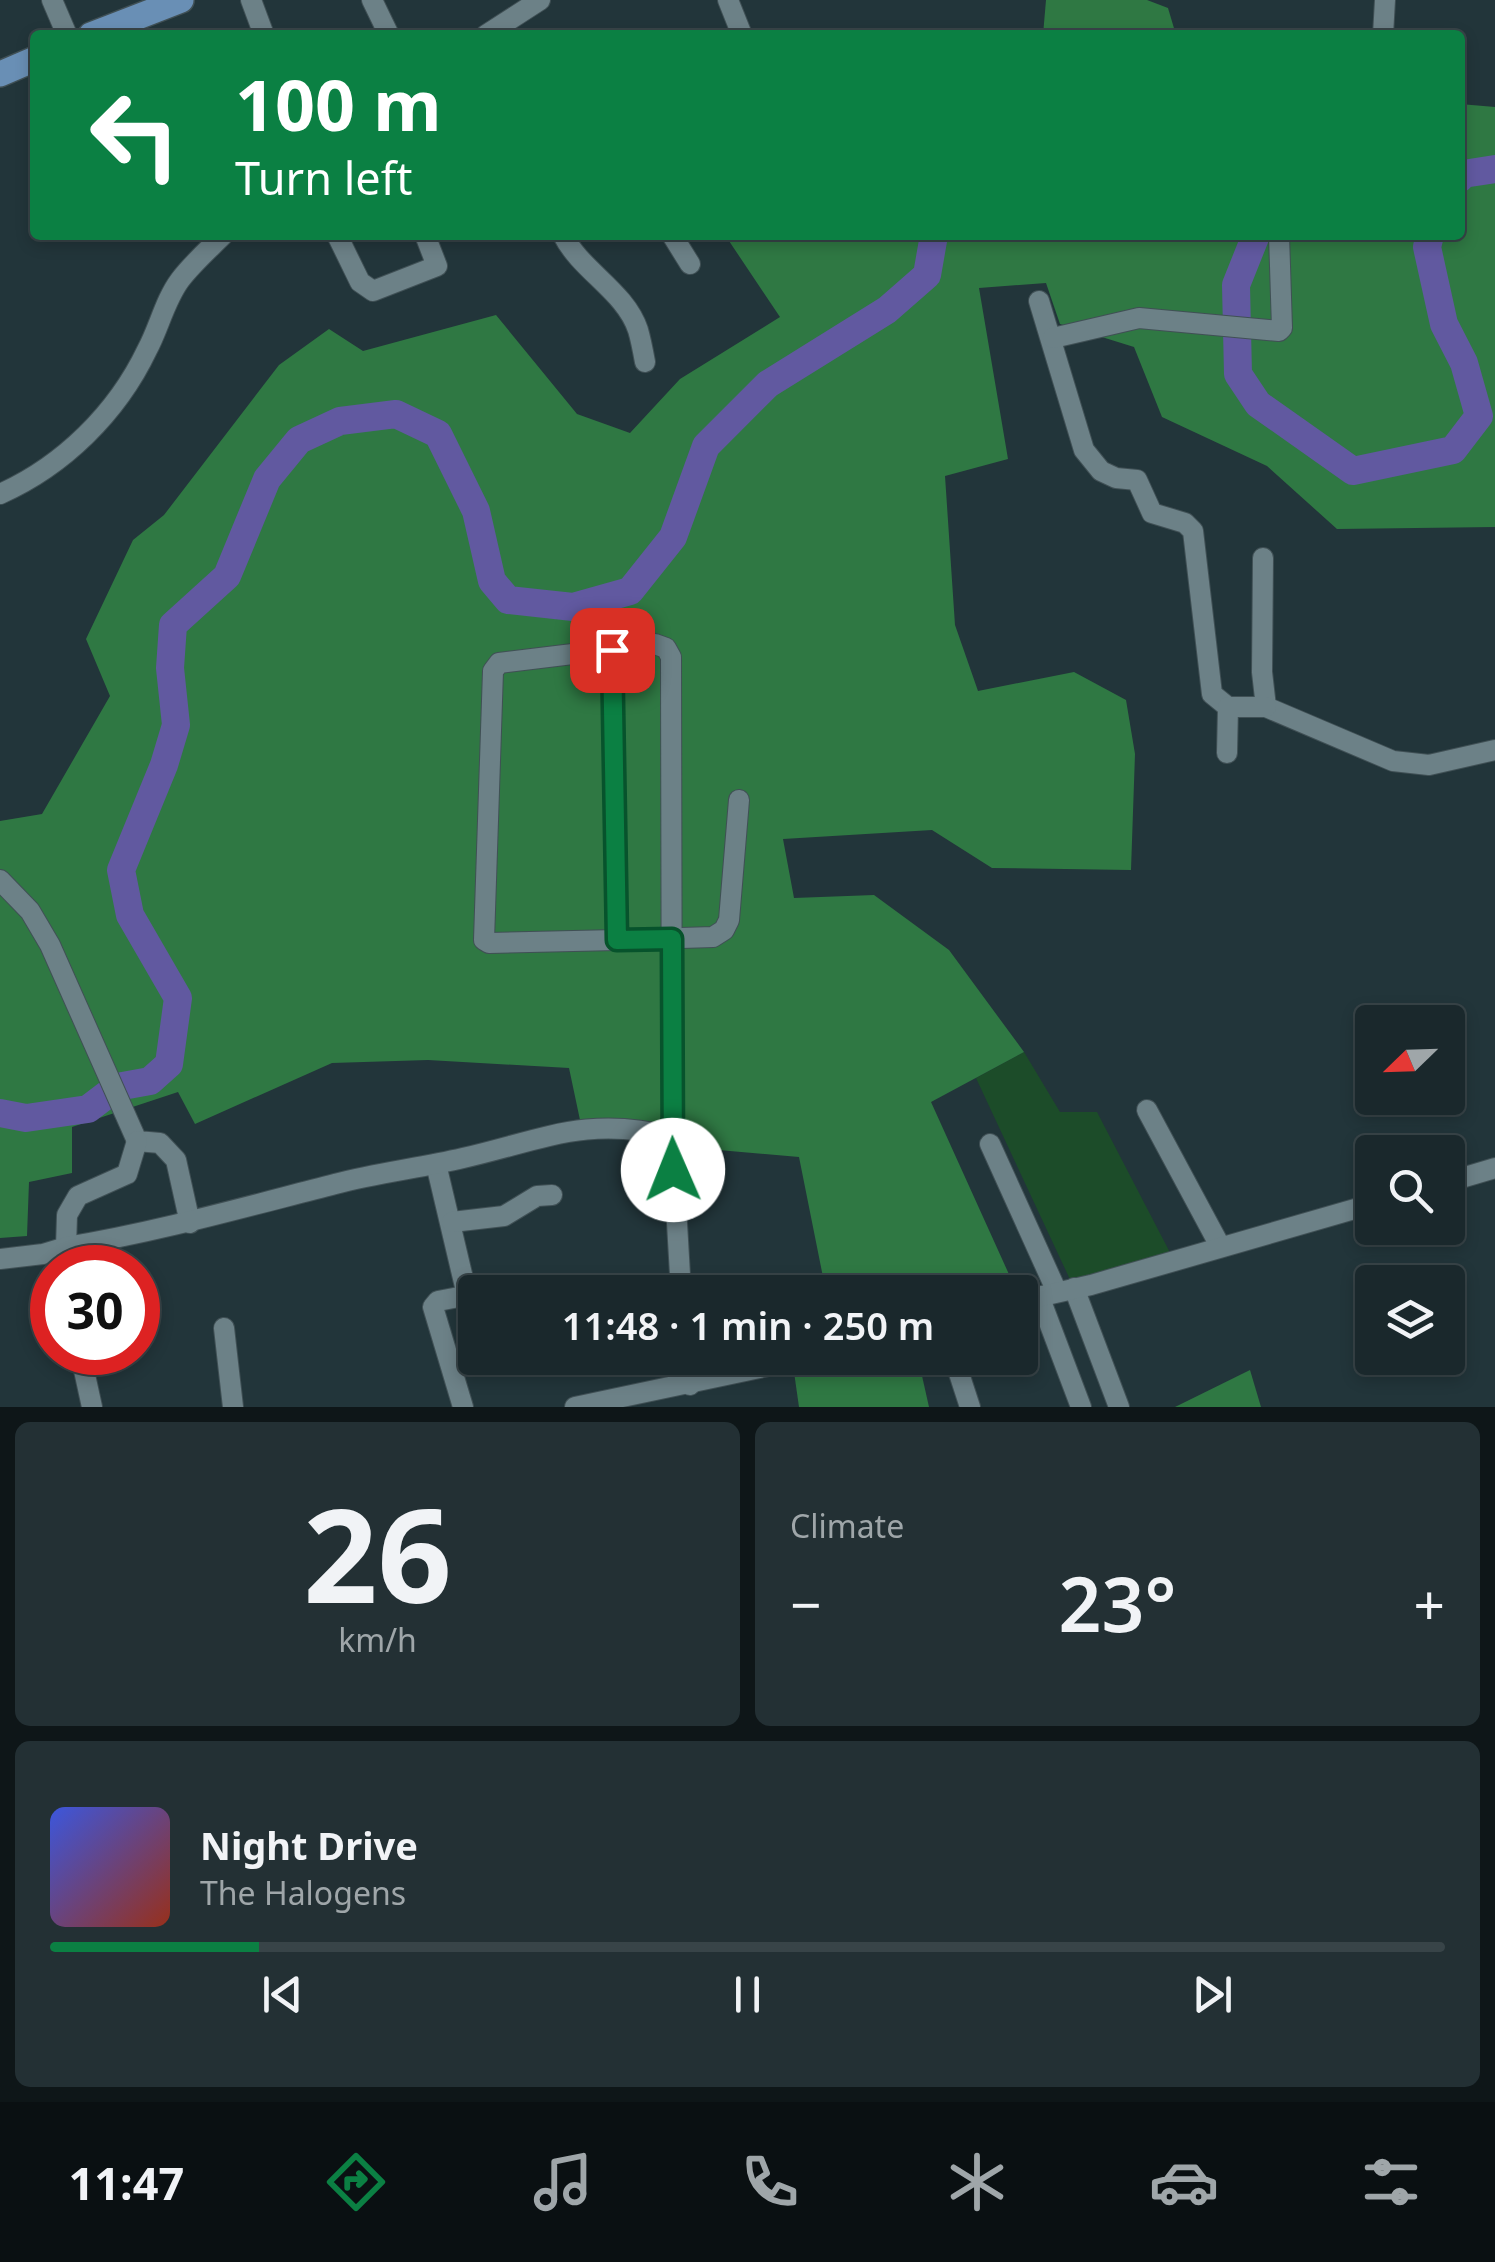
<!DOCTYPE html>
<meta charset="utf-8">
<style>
body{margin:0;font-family:"Noto Sans",sans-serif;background:#233034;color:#f1f3f6;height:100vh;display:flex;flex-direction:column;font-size:38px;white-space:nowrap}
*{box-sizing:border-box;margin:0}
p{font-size:32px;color:#9fa6a9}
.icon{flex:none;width:55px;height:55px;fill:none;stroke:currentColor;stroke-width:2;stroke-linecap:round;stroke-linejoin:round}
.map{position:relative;height:1407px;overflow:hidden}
.side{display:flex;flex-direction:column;gap:15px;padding:15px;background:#0e1618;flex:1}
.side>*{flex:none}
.banner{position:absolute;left:30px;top:30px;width:1435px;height:210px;border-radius:10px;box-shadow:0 5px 15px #0003,0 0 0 2px #384448;background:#0b8043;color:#fff;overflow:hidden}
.needle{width:65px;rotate:247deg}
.fabs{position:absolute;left:1355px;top:1005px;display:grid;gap:20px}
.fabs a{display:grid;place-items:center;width:110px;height:110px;border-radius:10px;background:#1a282c;box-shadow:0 5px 15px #0003,0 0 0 2px #384448;font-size:50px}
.speed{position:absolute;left:30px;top:1245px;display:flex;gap:20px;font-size:50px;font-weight:700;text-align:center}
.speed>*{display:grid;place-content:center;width:130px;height:130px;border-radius:50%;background:#1a282c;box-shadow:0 5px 15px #0003,0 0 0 2px #384448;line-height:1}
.speed .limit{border:15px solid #d22;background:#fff;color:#111}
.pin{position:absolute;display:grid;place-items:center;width:85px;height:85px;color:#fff;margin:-42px;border-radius:20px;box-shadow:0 5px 15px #0006}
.me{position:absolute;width:110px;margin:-55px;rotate:359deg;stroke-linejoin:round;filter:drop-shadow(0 0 8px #0008)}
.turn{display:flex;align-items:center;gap:35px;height:210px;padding:0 40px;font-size:45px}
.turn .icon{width:130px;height:130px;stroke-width:2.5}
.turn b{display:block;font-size:70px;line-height:85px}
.big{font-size:75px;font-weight:600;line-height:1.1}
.side .card{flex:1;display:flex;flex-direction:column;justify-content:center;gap:15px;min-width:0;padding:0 35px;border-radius:15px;background:#233034}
.side .dial{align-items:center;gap:0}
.dial b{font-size:130px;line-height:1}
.song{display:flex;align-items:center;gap:30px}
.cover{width:120px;height:120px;border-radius:15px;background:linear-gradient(135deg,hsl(230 70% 55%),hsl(10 70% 35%))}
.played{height:10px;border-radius:5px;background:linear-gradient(90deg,#0b8043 15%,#384448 15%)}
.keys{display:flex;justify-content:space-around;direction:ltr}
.heat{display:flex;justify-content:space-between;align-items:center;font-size:55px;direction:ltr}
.side .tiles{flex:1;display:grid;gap:15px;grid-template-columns:1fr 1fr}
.card:last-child{grid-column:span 2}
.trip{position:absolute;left:458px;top:1275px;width:580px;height:100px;border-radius:10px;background:#1a282c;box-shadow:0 5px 15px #0003,0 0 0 2px #384448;font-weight:600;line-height:100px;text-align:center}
.tab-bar{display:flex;height:160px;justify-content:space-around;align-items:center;background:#0a1012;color:#9fa6a9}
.tab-bar .icon{width:70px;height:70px}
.tab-bar .current{color:#0b8043}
.tab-bar b{font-size:45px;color:#f1f3f6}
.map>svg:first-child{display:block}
.green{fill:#1c4c29}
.forest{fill:#2f7843}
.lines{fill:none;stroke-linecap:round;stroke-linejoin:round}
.river{stroke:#6159a0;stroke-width:28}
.minor-casing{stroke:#405055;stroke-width:22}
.major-casing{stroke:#405055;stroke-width:28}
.minor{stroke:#6c8187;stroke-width:20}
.major{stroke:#698fb5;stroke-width:25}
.route-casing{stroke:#07532c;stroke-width:25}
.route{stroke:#0b8043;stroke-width:18}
</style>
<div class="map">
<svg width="1495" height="1407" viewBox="0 0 1495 1407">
<rect width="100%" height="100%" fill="#22353a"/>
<polygon class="green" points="1024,1052 1060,1112 1097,1112 1177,1266 1074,1288 976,1078"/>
<g class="forest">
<polygon points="1046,0 1147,0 1168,8 1176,35 1043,35"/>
<polygon points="1460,104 1495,107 1495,527 1337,529 1267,466 1162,417 1134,347 1060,324 1046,283 979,288 1008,459 945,476 955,625 978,691 1074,672 1126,700 1135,754 1131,870 992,868 932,830 783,839 794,898 874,895 949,950 1024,1052 931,1102 1017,1292 826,1292 799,1157 707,1149 580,1120 569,1068 428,1060 332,1063 195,1124 178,1092 72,1127 72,1173 29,1182 27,1236 0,1238 0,821 42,814 110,696 86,639 133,540 164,515 279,365 329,329 363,351 496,315 577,414 630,433 680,379 780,317 725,235 1460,235"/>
<polygon points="839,1358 918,1358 929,1407 799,1407 794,1372"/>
<polygon points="1250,1370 1261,1407 1175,1407"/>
</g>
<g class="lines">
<g class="river">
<polyline points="1460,178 1463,174 1495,169"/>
<polyline points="1256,235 1236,285 1238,374 1258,404 1353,471 1453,450 1479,416 1464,363 1444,324 1427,247 1430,235"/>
<polyline points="0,1113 26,1118 88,1109 117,1087 150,1081 169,1064 178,998 130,915 121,870 164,765 176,725 170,668 173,625 227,576 267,479 299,440 340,421 396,414 438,434 476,511 492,581 508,600 573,607 630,591 673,537 706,446 768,384 887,310 927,275 934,235"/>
</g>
<defs>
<g id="minor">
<polyline points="52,0 67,35"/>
<polyline points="251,0 264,35"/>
<polyline points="372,0 389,35"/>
<polyline points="728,0 742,35"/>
<polyline points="486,35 540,0"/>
<polyline points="1383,35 1385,0"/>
<polyline points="337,235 360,282 373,291 437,266 425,235"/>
<path d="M563 235C581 271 625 291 638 330 641 340 643 351 645 362"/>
<polyline points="672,235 690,264"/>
<polyline points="1039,301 1084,450 1101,471 1116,478 1137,480 1152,513 1185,523 1193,531 1212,694 1228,707"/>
<polyline points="1053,338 1139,318 1279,331 1282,328 1279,235"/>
<path d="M0 494C63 466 117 413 147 350 159 328 165 300 180 280 192 264 209 249 223 235"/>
<polyline points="1263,558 1262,672 1266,707 1393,761 1429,765 1495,750"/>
<polyline points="612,650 617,940 713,937 724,930 729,920 739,800"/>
<polyline points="1227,753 1228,707 1266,707"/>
<polyline points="0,880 30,911 50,945 137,1141 160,1143 176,1160 190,1223"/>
<polyline points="617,940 489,943 484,940 493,671 499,663 655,644 666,648 671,657 672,1137 681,1292"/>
<polyline points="1147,1110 1220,1246"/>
<polyline points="990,1144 1057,1292"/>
<polyline points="436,1164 466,1291 459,1297 438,1301 433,1307 463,1407"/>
<polyline points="1448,1182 1495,1168"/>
<polyline points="452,1222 504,1216 537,1196 552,1195"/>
<polyline points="0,1259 43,1254 66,1247 67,1215 78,1196 127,1174 137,1141"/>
<path d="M69 1268 66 1247C157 1232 245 1207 335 1184 377 1173 420 1168 463 1158 542 1140 588 1115 672 1137"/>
<polyline points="1074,1288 1119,1407"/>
<polyline points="1039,1296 1081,1407"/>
<polyline points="1020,1301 1091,1285 1372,1204"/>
<polyline points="224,1328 233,1407"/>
<polyline points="80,1352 92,1407"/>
<polyline points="687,1358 690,1385"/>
<polyline points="954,1358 970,1407"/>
<polyline points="575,1407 806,1358"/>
</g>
<g id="major">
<polyline points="91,35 181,0"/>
<polyline points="0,74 35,59"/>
</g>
</defs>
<use href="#minor" class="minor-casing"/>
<use href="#major" class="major-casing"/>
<use href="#minor" class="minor"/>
<use href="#major" class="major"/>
</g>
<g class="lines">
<defs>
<polyline id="route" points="612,650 617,940 672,939 673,1170"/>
</defs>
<use href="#route" class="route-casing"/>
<use href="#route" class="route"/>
</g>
</svg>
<div class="fabs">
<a><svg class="needle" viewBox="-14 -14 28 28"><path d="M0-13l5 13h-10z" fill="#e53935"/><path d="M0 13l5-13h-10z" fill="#9fa6a9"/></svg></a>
<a><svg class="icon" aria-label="search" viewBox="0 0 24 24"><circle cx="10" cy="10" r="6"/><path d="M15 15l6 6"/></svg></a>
<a><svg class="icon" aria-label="layers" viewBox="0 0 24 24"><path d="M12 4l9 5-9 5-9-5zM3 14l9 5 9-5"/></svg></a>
</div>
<div class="speed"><div class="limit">30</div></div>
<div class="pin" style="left:612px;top:650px;background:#d93025"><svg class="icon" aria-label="arrive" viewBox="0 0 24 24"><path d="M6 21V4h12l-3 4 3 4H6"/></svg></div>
<svg class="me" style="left:673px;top:1170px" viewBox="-20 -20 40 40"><circle r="19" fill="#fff"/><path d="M0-13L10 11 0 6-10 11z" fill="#0b8043"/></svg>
<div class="trip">11:48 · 1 min · 250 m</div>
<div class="banner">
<div class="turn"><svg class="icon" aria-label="left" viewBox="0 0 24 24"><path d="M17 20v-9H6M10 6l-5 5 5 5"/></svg><div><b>100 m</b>Turn left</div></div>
</div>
</div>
<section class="side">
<div class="tiles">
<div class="card dial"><b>26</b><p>km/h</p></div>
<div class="card"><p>Climate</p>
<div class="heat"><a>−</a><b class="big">23°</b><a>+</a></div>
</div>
<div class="card">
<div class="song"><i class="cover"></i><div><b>Night Drive</b><p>The Halogens</p></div></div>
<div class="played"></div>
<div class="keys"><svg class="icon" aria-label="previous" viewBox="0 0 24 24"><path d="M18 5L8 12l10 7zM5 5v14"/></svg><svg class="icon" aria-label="pause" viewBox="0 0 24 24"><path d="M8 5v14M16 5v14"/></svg><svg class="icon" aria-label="next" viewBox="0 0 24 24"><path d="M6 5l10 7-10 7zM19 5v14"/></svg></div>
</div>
</div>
</section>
<nav class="tab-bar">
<b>11:47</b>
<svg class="icon current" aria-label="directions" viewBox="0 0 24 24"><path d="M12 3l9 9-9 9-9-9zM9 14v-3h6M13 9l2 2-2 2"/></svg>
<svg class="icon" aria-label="music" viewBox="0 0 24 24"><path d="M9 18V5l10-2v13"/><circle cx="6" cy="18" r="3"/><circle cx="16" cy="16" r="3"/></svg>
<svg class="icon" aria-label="phone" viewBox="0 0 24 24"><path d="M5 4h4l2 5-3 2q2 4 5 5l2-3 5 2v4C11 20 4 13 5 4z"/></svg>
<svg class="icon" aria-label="climate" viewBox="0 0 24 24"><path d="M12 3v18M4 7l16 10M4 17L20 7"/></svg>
<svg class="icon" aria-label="car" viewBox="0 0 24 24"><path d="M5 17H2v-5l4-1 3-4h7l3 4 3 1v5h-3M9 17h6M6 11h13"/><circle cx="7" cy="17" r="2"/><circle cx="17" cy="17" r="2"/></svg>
<svg class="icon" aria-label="filters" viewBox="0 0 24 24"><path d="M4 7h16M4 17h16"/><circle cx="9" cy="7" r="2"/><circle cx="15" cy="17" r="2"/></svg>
</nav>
